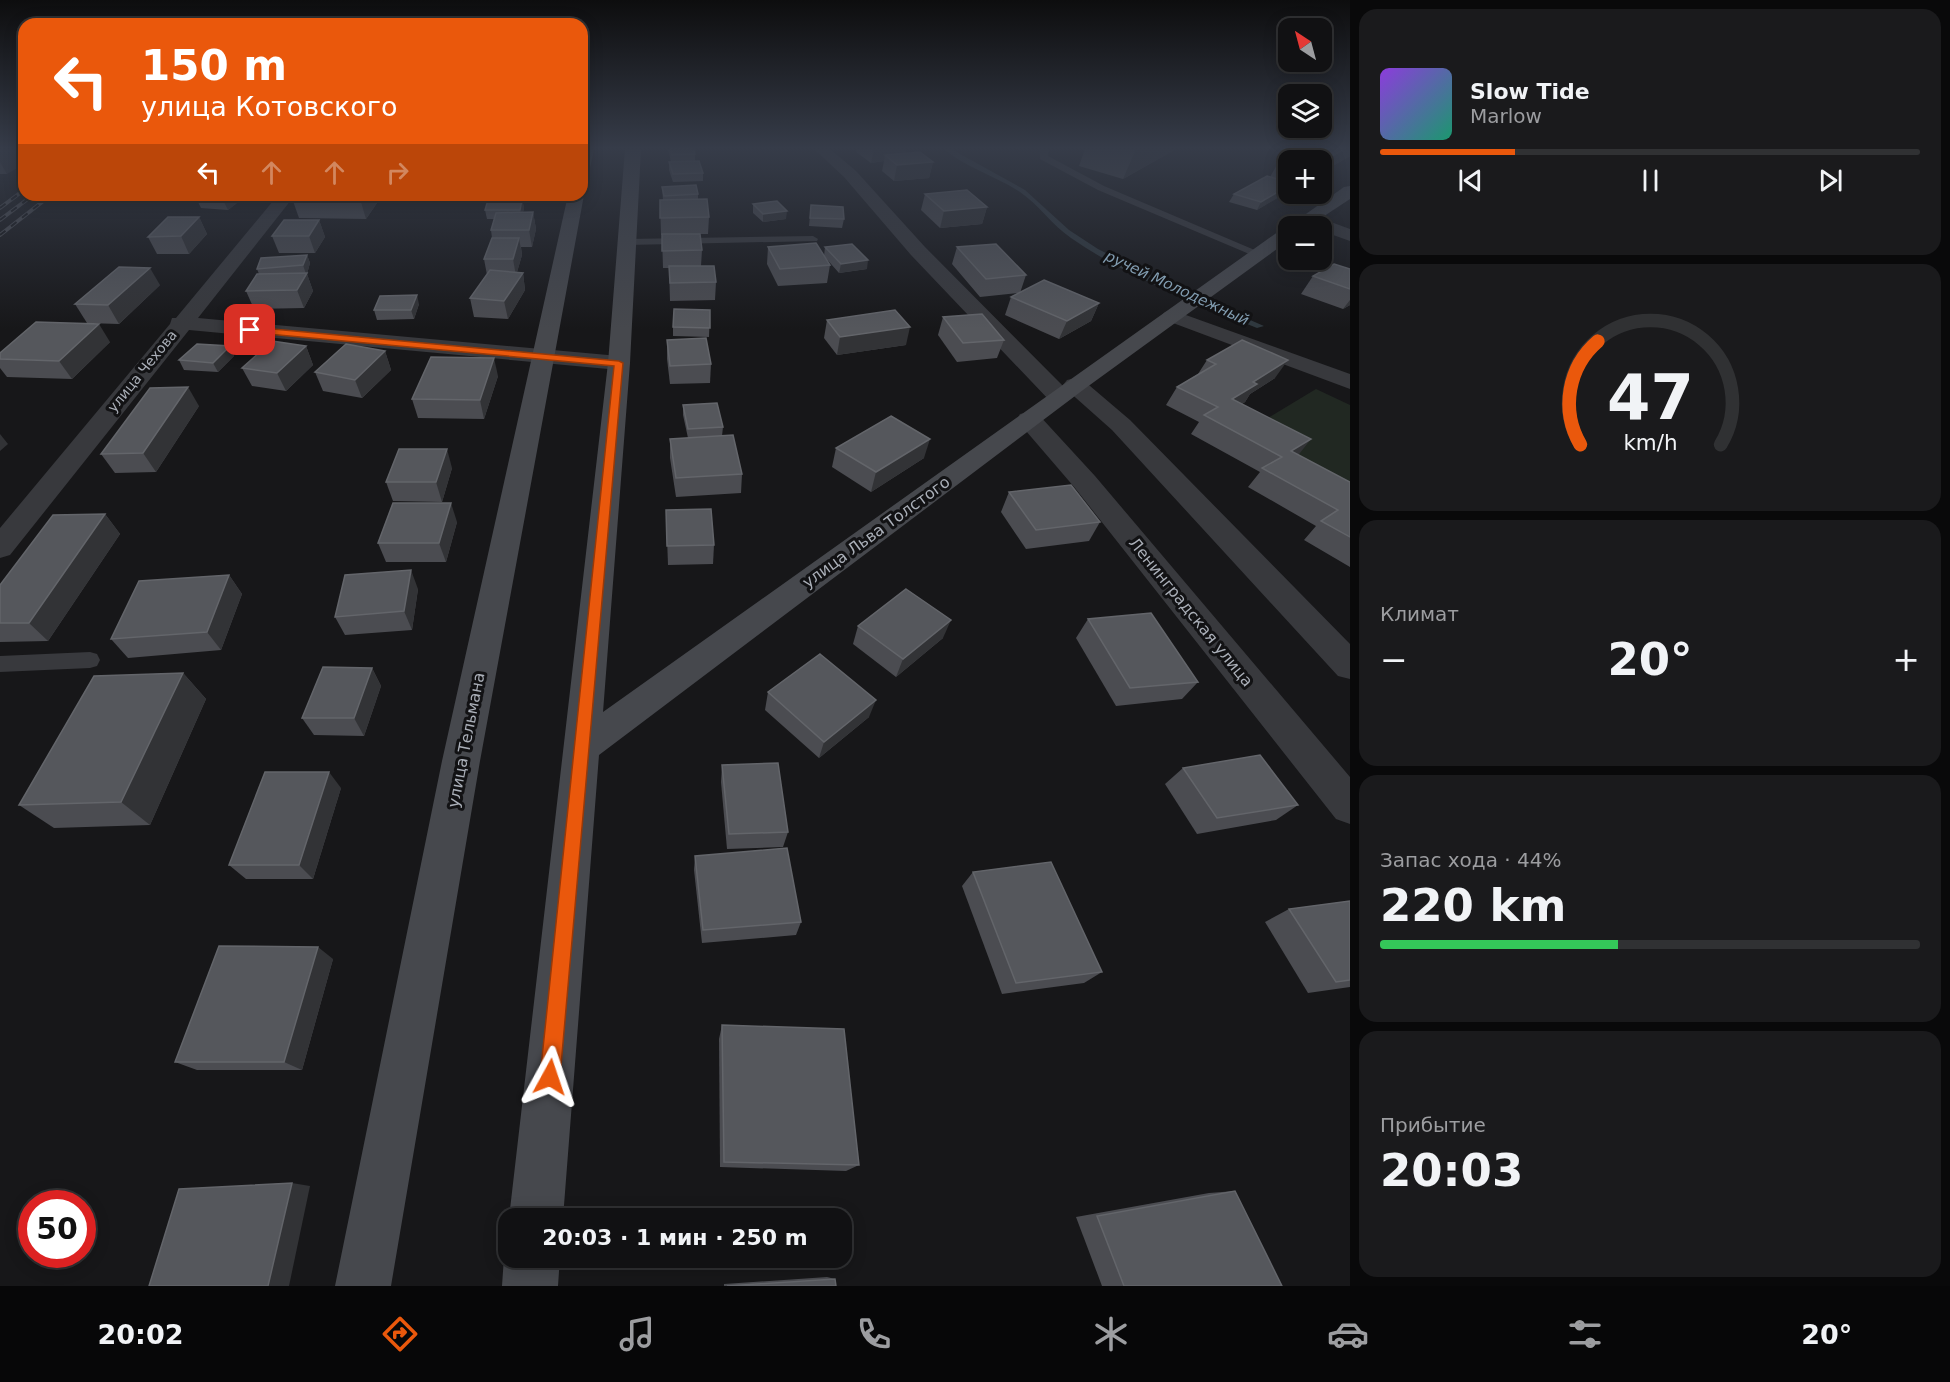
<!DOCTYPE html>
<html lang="ru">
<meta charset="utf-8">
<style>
body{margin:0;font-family:"DejaVu Sans",sans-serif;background:#1a1a1c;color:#f1f3f6;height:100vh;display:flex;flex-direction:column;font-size:22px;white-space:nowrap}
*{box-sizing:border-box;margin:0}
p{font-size:20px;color:#9c9da0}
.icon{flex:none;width:33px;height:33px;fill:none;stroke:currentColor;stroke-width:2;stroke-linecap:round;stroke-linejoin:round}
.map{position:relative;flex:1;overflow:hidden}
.details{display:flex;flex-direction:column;gap:9px;padding:9px;background:#09090a;width:600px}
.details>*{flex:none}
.top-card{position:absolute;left:18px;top:18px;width:570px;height:183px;border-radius:18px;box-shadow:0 3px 15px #0003,0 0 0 2px #303133;background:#ea580c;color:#fff;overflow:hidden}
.needle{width:39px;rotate:324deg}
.tools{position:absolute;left:1278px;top:18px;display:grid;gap:12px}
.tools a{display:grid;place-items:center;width:54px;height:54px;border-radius:12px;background:#111113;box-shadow:0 3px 15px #0003,0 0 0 2px #303133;font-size:30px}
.speed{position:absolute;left:18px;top:1190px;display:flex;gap:12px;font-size:30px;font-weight:700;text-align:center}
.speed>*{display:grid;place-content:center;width:78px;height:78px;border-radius:50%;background:#111113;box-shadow:0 3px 15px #0003,0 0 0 2px #303133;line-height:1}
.speed .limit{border:9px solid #d22;background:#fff;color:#111}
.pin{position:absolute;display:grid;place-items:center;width:51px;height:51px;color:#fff;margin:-26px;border-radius:12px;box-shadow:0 3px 9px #0006}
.me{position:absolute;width:66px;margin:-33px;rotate:5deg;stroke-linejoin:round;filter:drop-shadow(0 0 4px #0008)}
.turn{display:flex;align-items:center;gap:21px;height:126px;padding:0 24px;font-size:27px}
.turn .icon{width:78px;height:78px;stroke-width:2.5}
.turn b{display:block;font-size:42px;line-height:51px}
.lanes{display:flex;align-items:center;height:57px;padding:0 24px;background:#0003;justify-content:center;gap:30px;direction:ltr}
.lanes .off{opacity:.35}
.big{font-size:45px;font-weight:700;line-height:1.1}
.details .widget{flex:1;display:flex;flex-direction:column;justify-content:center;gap:9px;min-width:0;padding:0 21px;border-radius:18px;background:#1a1a1c}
.details .dial{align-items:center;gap:0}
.dial svg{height:156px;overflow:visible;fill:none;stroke:#303133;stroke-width:7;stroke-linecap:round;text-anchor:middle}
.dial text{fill:#f1f3f6;stroke:none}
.song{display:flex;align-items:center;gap:18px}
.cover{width:72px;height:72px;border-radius:9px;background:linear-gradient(135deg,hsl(270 70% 55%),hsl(160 70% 35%))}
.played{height:6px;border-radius:3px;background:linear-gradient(90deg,#ea580c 25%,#303133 25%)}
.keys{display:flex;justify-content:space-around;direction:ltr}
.heat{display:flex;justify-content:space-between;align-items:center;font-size:33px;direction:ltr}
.charge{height:9px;border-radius:4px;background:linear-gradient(90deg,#34c759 44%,#303133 0)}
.trip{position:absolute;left:498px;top:1208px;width:354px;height:60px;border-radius:18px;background:#111113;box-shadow:0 3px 15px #0003,0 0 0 2px #303133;font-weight:700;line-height:60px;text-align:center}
.tabs{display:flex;height:96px;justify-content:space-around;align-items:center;background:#070708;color:#9c9da0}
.tabs .icon{width:42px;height:42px}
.tabs .active{color:#ea580c}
.tabs b{font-size:27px;color:#f1f3f6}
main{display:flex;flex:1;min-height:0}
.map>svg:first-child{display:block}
.green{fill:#212822}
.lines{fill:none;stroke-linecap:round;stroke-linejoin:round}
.stream{fill:#2f383e;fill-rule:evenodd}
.lane{fill:#38393d;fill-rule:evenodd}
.street{fill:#38393d;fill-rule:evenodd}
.secondary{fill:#46484d;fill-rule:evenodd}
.rail-casing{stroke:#4f5156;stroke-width:4}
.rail{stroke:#121214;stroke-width:2;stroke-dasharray:7;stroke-linecap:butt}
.wall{fill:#4b4c51}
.shaded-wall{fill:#323336}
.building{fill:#55575c;stroke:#63656a;stroke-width:1.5}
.route{fill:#ea580c;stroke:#983908;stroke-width:1.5}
.labels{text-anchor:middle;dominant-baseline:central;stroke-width:6;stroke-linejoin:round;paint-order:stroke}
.far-street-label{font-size:14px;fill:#aaafb8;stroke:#121214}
.far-water-label{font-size:15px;font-style:italic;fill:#829db1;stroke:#121214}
.street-label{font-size:16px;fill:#aaafb8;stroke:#121214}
</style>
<main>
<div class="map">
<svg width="1350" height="1286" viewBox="0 0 1350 1286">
<rect width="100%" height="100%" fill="#171719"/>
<polygon class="green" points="1316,389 1350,405 1350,489 1285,455 1310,438 1268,418"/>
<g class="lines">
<path class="stream" d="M944 149H951L1025 190 1069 230 1098 249 1167 284 1264 326 1257 328C1194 302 1127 277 1071 238 1052 225 1039 205 1020 192 996 176 966 168 944 149Z"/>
<g class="lane">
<polygon points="1040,149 1049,149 1048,156 1104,186 1264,254 1262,256 1254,256 1098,190 1040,159"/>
<polygon points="813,236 818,239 817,241 627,245 622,242 627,239"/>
<polygon points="90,652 97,654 100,660 97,666 90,668 0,672 0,656"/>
</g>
<g class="street">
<polygon points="814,149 830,149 856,171 925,247 1067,390 1063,385 1067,380 1075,378 1083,380 1130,420 1350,644 1350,679 1338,676 1112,430 1067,390 1071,396 1068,401 1059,403 1050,401 911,255 844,177"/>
<polygon points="278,195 295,195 198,318 619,356 627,358 630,363 627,368 619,370 189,330 10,555 0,558 0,528 170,324 172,318 176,318"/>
<path d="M1309 214 1350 229V241L1322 231V226C1313 226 1305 226 1300 219L1303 215Z"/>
<polygon points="1172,310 1350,374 1350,389 1165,320 1161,316 1165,312"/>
<polygon points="1029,412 1038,414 1095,476 1350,777 1350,824 1336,819 1075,488 1020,424 1017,419 1020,414"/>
</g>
<g class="secondary">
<polygon points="582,149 594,149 590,168 582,173"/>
<polygon points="625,149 641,149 630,363 603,712 1282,229 1288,228 1288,241 1083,390 599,755 563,1218 509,1218 608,363"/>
<polygon points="1350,186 1350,199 1309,226 1289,226 1344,187"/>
<polygon points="582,192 584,195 480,761 391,1286 335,1286 442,761 568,195 582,195"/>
<polygon points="508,1247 508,1257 560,1257 558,1286 502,1286 504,1257"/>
</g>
<defs>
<g id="rail">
<polyline points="0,208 24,190"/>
<polyline points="0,220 33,195"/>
<polyline points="0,235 51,195"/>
</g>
</defs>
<use href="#rail" class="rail-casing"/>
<use href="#rail" class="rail"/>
</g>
<g class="wall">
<polygon points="0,149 7,174 0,174"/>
<polygon points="668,149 694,149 695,154 695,161 703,173 703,181 673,182 669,170 669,162 671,162"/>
<polygon points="856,149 906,149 905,153 933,162 929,178 894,181 882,171 884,161 871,163 856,152"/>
<polygon points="1085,149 1176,149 1123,179 1079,166"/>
<polygon points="1305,149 1350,149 1350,156 1322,172 1322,160 1288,160 1288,191 1257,210 1229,202 1234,194 1267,176 1270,177 1278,163"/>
<polygon points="662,187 698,194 698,199 709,217 708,234 700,234 702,250 701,266 716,282 715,300 670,301 669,268 663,268 662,235 661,235 660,200 663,200"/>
<polygon points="925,194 987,207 982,224 940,228 921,210"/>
<polygon points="247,195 228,210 201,208 197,200"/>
<polygon points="299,195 377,203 366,219 299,218 293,201"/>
<polygon points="493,195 527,195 526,197 493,196"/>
<polygon points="522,199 524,208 523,212 533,212 536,229 532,247 521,247 522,255 517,272 523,273 525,290 508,319 474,317 470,298 487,275 484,259 492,238 491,230 494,219 487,219 485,210"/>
<polygon points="753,204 786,219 763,222 753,213"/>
<polygon points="811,205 844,219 842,228 809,226"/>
<polygon points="199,217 207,234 189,254 157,254 148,237"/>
<polygon points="319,220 325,237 315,253 279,253 272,236"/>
<polygon points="768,247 824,256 825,247 867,269 839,273 824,256 830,265 827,283 778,286 767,264"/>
<polygon points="957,247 1026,275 1020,293 1099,303 1091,321 1059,339 1005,315 1011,297 1018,293 980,297 952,264"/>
<polygon points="307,255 310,263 307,274 313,291 304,308 254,309 246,291 259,274 257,269"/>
<polygon points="1350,269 1350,305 1343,309 1301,294 1313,276"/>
<polygon points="160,285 119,324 87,323 75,304"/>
<polygon points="419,304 414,319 377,320 374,310"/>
<polygon points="710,310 709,337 673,336 673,327"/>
<polygon points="943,317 1004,340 997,358 957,362 938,335"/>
<polygon points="827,320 906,345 837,355 824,338"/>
<polygon points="667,340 711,364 710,383 670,384 667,359"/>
<polygon points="110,342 72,379 7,377 0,368 0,353"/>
<polygon points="230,346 234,356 218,372 184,370 179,360"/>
<polygon points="306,346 313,365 286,391 252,386 242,368"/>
<polygon points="385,351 391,370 362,398 323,391 315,372"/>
<polygon points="1207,360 1275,378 1250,394 1245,402 1242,404 1298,455 1350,482 1350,567 1304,540 1316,526 1248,487 1260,472 1191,434 1199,422 1166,405 1177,387 1198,374"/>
<polygon points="498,376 484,419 418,418 412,399"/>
<polygon points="683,405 723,427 722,436 742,474 741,493 676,497 670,458 670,439 688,438 683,415"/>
<polygon points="199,406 156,472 115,473 101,454"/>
<polygon points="836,448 924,458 871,492 832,467"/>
<polygon points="452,468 442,502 393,501 386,482"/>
<polygon points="1009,492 1100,522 1089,541 1026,549 1001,512"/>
<polygon points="666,510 714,545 713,564 668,565"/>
<polygon points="105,514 120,534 48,641 0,642 0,585"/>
<polygon points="457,522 446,562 386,562 378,543"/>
<polygon points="229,575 242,594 221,650 128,658 111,639"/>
<polygon points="418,589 412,630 345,635 335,617"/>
<polygon points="1088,619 1198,682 1182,699 1116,706 1076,638"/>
<polygon points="858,626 943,638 896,677 853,644"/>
<polygon points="372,668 381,686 364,736 314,735 302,718"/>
<polygon points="183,673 206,699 150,825 54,828 19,805"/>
<polygon points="768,692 869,717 819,758 765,710"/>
<polygon points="722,765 788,832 783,847 727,849 721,782"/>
<polygon points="1183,768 1298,805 1276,820 1197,834 1165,784"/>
<polygon points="341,788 313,879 246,879 229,865"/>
<polygon points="695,856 801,922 796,935 702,943 694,870"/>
<polygon points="973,872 1102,972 1084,983 1002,994 962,886"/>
<polygon points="1350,901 1350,987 1308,993 1265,922 1289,909"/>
<polygon points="333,959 302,1070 197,1070 175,1062"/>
<polygon points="722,1025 859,1165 846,1171 720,1167 719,1039"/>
<polygon points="1235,1191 1282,1286 1102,1286 1076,1217 1209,1193"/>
<polygon points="827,1277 835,1279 836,1286 724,1286 724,1284"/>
</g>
<g class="shaded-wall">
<polygon points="0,149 24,149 24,164 7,174 0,162"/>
<polygon points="874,149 906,149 904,159 885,155 884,161 871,163"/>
<polygon points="1136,149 1176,149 1123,179"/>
<polygon points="1344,149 1350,149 1350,156 1322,172 1322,162"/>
<polygon points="933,162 929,178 894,181 897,165"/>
<polygon points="1288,186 1288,192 1257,210 1261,202"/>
<polygon points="233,195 247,195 228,210 224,202"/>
<polygon points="366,195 375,195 377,203 366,219 361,202"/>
<polygon points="522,199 524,208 522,218 520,210"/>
<polygon points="987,207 982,224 940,228 944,211"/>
<polygon points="787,211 786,219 763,222 763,214"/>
<polygon points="533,212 536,229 532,247 529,230"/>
<polygon points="199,217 207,234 189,254 181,236"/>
<polygon points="319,220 325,237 315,253 309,236"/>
<polygon points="519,238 522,255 516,276 513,259"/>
<polygon points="307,255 310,263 307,274 313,291 304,308 297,290 306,274 303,265"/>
<polygon points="868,260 867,269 839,273 841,264"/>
<polygon points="150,268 160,285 119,324 108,305"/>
<polygon points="523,273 525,290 508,319 504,301"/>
<polygon points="417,295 419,304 414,319 411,310"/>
<polygon points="1350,300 1350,305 1343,309"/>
<polygon points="1099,303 1091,321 1059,339 1067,321"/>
<polygon points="99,324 110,342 72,379 59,361"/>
<polygon points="910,327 906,345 837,355 840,337"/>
<polygon points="230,346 234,356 218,372 213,363"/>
<polygon points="306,346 313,365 286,391 277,373"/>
<polygon points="385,351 391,370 362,398 355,380"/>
<polygon points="494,358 498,376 484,419 480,400"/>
<polygon points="1288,360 1275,378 1250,394 1245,402 1219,418 1232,399 1253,382"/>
<polygon points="188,387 199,406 156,472 143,453"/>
<polygon points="0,434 8,444 0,451"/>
<polygon points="930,439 924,458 871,492 876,472"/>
<polygon points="1311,439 1296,458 1291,451"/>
<polygon points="447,449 452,468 442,502 436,482"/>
<polygon points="451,503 457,522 446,562 439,543"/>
<polygon points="105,514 120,534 48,641 29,623"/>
<polygon points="411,570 418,589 412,630 404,611"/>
<polygon points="229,575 242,594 221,650 207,632"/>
<polygon points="951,620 943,638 896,677 903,659"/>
<polygon points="372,668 381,686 364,736 354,718"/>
<polygon points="183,673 206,699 150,825 121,802"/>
<polygon points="876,700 869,717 819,758 824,742"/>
<polygon points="329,772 341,788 313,879 299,865"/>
<polygon points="318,947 333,959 302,1070 284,1062"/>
<polygon points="292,1183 310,1186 289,1286 268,1286"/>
</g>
<g class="building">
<polygon points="670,149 694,149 695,154 672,155"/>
<polygon points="1305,149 1344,149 1322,162 1322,160 1288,160 1288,166 1278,163"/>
<polygon points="920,152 933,162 897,165 885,155"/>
<polygon points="699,161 703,173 673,174 669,162"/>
<polygon points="1267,176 1288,182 1288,186 1261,202 1234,194"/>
<polygon points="696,185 698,194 664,196 662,187"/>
<polygon points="967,190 987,207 944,211 925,194"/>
<polygon points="204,195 233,195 224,202 197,200"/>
<polygon points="299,195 366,195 361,202 293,201"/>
<polygon points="522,199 520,210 485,210 488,200"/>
<polygon points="707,199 709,217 660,218 660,200"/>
<polygon points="777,201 787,211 763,214 753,204"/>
<polygon points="811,205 843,207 844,219 810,218"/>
<polygon points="533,212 529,230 491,230 496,213"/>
<polygon points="168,217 199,217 181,236 148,237"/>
<polygon points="284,220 319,220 309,236 272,236"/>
<polygon points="662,234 700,234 702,250 662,251"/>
<polygon points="492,238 519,238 513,259 484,259"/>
<polygon points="816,243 830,265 780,269 768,247"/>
<polygon points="852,244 868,260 841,264 825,247"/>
<polygon points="996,244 1026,275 986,279 957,247"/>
<polygon points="307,255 303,265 257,269 261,258"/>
<polygon points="1334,264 1350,269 1350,289 1313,276"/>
<polygon points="669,266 714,266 716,282 670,283"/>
<polygon points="119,267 150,268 108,305 75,304"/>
<polygon points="490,270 523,273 504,301 470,298"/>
<polygon points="307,273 297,290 246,291 257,274"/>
<polygon points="1044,280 1099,303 1067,321 1011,297"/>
<polygon points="417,295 411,310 374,310 380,296"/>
<polygon points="674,309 710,310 710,328 673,327"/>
<polygon points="895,310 910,327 840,337 827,320"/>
<polygon points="982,314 1004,340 963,343 943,317"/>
<polygon points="36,322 99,324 59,361 0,359 0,353"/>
<polygon points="706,338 711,364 670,366 667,340"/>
<polygon points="1242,340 1288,360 1253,382 1257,384 1232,399 1311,439 1291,451 1350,482 1350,537 1321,521 1338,510 1262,468 1282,457 1204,415 1218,407 1177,387 1216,364 1207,360"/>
<polygon points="272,341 306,346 277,373 242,368"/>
<polygon points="197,344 230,346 213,363 179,360"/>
<polygon points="346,344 385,351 355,380 315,372"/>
<polygon points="431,357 494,358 480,400 412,399"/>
<polygon points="188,387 143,453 101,454 150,388"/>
<polygon points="717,403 723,427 688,429 683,405"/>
<polygon points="891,416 930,439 876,472 836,448"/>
<polygon points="733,435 742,474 676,478 670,439"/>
<polygon points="399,449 447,449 436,482 386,482"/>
<polygon points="1071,485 1100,522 1036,530 1009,492"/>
<polygon points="393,503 451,503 439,543 378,543"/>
<polygon points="711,509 714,545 667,546 666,510"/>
<polygon points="105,514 29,623 0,623 0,585 53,515"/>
<polygon points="411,570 404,611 335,617 345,575"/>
<polygon points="229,575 207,632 111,639 139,581"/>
<polygon points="906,589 951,620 903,659 858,626"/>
<polygon points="1151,613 1198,682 1130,688 1088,619"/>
<polygon points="820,654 876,700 824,742 768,692"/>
<polygon points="323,667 372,668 354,718 302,718"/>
<polygon points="183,673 121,802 19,805 94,676"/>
<polygon points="1260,755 1298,805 1217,818 1183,768"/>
<polygon points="778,763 788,832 729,834 722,765"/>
<polygon points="265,772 329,772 299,865 229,865"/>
<polygon points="787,848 801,922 703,930 695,856"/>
<polygon points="1051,862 1102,972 1016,983 973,872"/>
<polygon points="1350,901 1350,980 1336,982 1289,909"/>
<polygon points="219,946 318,947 284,1062 175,1062"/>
<polygon points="722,1025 844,1029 859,1165 724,1162"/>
<polygon points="292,1183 268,1286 149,1286 179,1189"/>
<polygon points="1235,1191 1282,1286 1124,1286 1097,1216"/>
<polygon points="835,1279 836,1286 727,1286"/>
</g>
<linearGradient id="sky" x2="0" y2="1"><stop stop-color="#0d0d0e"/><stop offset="0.45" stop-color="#363c49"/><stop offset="1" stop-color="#363c49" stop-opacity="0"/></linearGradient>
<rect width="1350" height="329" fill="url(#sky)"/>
<polygon class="route" points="250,327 619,361 623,363 560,1077 557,1084 550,1087 542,1084 540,1077 614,366 247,332 247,328"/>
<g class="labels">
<g class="far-street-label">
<text transform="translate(142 371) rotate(-51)">улица Чехова</text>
</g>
<g class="far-water-label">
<text transform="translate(1177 288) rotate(25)">ручей Молодежный</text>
</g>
<g class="street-label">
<text transform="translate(876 532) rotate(-36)">улица Льва Толстого</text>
<text transform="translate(1191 612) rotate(51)">Ленинградская улица</text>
<text transform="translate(466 740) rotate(-79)">улица Тельмана</text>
</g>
</g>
</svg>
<div class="tools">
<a><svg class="needle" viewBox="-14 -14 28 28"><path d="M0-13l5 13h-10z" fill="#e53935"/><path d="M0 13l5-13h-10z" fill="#9c9da0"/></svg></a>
<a><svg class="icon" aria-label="layers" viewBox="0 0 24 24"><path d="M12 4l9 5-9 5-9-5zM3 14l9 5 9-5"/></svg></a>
<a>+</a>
<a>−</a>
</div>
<div class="speed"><div class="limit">50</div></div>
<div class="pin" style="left:250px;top:330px;background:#d93025"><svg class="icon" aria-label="arrive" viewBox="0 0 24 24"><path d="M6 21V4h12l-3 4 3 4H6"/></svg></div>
<svg class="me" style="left:550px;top:1077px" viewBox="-20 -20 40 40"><path d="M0-17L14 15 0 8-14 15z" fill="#ea580c" stroke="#fff" stroke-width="4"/></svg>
<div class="trip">20:03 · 1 мин · 250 m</div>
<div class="top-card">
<div class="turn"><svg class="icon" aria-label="left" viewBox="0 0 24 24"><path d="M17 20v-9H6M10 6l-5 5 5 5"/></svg><div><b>150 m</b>улица Котовского</div></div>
<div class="lanes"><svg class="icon" aria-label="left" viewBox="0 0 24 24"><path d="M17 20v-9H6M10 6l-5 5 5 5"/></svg><svg class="icon off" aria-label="ahead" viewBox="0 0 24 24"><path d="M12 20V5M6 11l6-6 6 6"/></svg><svg class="icon off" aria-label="ahead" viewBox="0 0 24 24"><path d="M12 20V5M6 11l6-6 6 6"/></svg><svg class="icon off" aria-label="right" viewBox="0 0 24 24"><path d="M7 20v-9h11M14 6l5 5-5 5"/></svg></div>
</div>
</div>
<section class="details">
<div class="widget">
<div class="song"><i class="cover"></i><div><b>Slow Tide</b><p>Marlow</p></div></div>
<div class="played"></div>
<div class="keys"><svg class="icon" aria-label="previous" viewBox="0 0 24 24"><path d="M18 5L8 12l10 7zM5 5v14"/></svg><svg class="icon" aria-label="pause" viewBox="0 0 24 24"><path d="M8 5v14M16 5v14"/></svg><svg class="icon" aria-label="next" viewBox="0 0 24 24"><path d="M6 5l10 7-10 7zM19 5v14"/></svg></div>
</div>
<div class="widget dial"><svg viewBox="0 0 100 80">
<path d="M14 69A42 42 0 1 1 86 69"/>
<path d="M14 69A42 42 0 0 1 23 16" stroke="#ea580c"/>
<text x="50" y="56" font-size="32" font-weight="700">47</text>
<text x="50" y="72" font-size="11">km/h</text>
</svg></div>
<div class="widget"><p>Климат</p>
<div class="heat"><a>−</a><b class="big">20°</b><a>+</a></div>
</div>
<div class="widget"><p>Запас хода · 44%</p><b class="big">220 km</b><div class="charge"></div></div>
<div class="widget"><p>Прибытие</p><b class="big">20:03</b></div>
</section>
</main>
<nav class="tabs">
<b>20:02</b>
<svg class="icon active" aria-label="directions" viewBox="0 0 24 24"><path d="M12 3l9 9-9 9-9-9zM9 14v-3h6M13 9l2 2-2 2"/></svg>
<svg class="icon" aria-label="music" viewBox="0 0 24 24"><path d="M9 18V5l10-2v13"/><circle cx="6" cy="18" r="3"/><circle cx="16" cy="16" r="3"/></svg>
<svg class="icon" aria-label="phone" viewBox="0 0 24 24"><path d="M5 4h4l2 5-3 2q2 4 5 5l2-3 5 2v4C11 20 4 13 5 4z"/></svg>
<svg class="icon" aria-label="climate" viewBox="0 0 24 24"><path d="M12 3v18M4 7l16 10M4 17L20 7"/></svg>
<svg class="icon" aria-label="car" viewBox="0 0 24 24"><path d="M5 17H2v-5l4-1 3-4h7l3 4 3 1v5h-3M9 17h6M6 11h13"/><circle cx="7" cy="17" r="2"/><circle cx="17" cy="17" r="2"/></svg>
<svg class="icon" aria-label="filters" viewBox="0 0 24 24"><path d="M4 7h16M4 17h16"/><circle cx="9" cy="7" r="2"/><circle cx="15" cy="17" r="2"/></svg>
<b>20°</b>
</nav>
